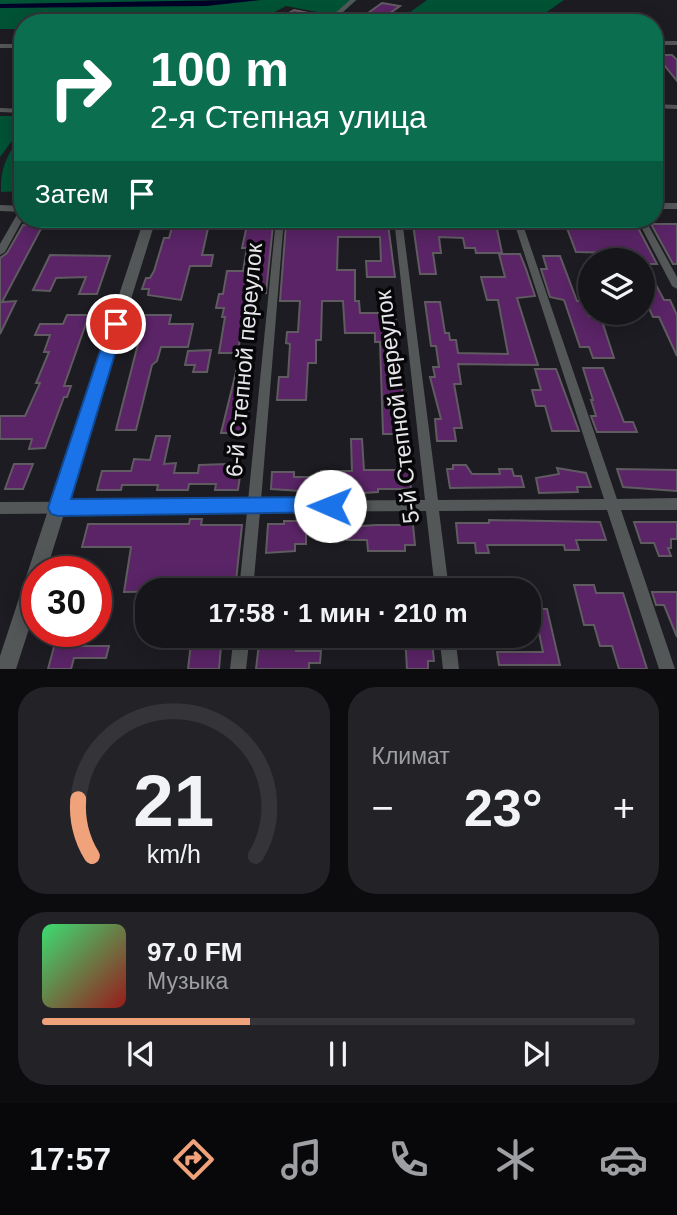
<!DOCTYPE html>
<html lang="ru">
<meta charset="utf-8">
<style>
body{margin:0;font-family:Arial,sans-serif;background:#222227;color:#f1f3f6;height:100vh;display:flex;flex-direction:column;font-size:26px;white-space:nowrap}
*{box-sizing:border-box;margin:0}
p{font-size:23px;color:#9d9fa2}
.icon{flex:none;width:38px;height:38px;fill:none;stroke:currentColor;stroke-width:2;stroke-linecap:round;stroke-linejoin:round}
.map{position:relative;height:669px;overflow:hidden}
.sheet{display:flex;flex-direction:column;gap:18px;padding:18px;background:#0c0c0e;flex:1}
.sheet>*{flex:none}
.banner{position:absolute;left:14px;top:14px;width:649px;height:214px;border-radius:28px;box-shadow:0 4px 18px #0003,0 0 0 2px #343439;background:#0b6e4f;color:#fff;overflow:hidden}
.buttons{position:absolute;left:578px;top:248px;display:grid;gap:14px}
.buttons a{display:grid;place-items:center;width:77px;height:77px;border-radius:50%;background:#15151a;box-shadow:0 4px 18px #0003,0 0 0 2px #343439;font-size:35px}
.speed{position:absolute;left:21px;top:556px;display:flex;gap:14px;font-size:35px;font-weight:700;text-align:center}
.speed>*{display:grid;place-content:center;width:91px;height:91px;border-radius:50%;background:#15151a;box-shadow:0 4px 18px #0003,0 0 0 2px #343439;line-height:1}
.speed .limit{border:10px solid #d22;background:#fff;color:#111}
.pin{position:absolute;display:grid;place-items:center;width:60px;height:60px;color:#fff;margin:-30px;border:4px solid #fff;border-radius:50%;box-shadow:0 2px 7px #0007}
.me{position:absolute;width:77px;margin:-38px;rotate:271deg;stroke-linejoin:round;filter:drop-shadow(0 0 5px #0008)}
.turn{display:flex;align-items:center;gap:24px;height:147px;padding:0 21px;font-size:32px}
.turn .icon{width:91px;height:91px;stroke-width:2.5}
.turn b{display:block;font-size:49px;line-height:60px}
.then{display:flex;align-items:center;height:66px;padding:0 21px;background:#0003;gap:14px;font-size:26px}
.big{font-size:52px;font-weight:700;line-height:1.1}
.sheet .widget{flex:1;display:flex;flex-direction:column;justify-content:center;gap:10px;min-width:0;padding:0 24px;border-radius:28px;background:#222227}
.sheet .dial{align-items:center;gap:0}
.dial svg{height:182px;overflow:visible;fill:none;stroke:#343439;stroke-width:7;stroke-linecap:round;text-anchor:middle}
.dial text{fill:#f1f3f6;stroke:none}
.song{display:flex;align-items:center;gap:21px}
.cover{width:84px;height:84px;border-radius:10px;background:linear-gradient(135deg,hsl(140 70% 55%),hsl(0 70% 35%))}
.played{height:7px;border-radius:4px;background:linear-gradient(90deg,#f0a27a 35%,#343439 35%)}
.keys{display:flex;justify-content:space-around;direction:ltr}
.heat{display:flex;justify-content:space-between;align-items:center;font-size:38px;direction:ltr}
.sheet .tiles{flex:1;display:grid;gap:18px;grid-template-columns:1fr 1fr}
.widget:last-child{grid-column:span 2}
.trip{position:absolute;left:135px;top:578px;width:406px;height:70px;border-radius:28px;background:#15151a;box-shadow:0 4px 18px #0003,0 0 0 2px #343439;font-weight:700;line-height:70px;text-align:center}
.tabs{display:flex;height:112px;justify-content:space-around;align-items:center;background:#08080a;color:#9d9fa2}
.tabs .icon{width:49px;height:49px}
.tabs .selected{color:#f0a27a}
.tabs b{font-size:32px;color:#f1f3f6}
.map>svg:first-child{display:block}
.green{fill:#005335}
.lines{fill:none;stroke-linecap:round;stroke-linejoin:round}
.canal{fill:#000028;fill-rule:evenodd}
.building{fill:#5a2466;stroke:#5f5b60;stroke-width:2}
.minor{fill:#545758;fill-rule:evenodd}
.tertiary{fill:#545758;fill-rule:evenodd}
.route{fill:#1a73e8;stroke:#114b97;stroke-width:2}
.labels{text-anchor:middle;dominant-baseline:central;stroke-width:7;stroke-linejoin:round;paint-order:stroke}
.street-label{font-size:23px;fill:#e7e7eb;stroke:#070709}
</style>
<div class="map">
<svg width="677" height="669" viewBox="0 0 677 669">
<rect width="100%" height="100%" fill="#1c1c22"/>
<g class="green">
<polygon points="0,0 357,0 338,16 286,6 254,23 23,23 23,29 0,29"/>
<polygon points="427,0 564,0 544,14 564,20 560,23 395,23"/>
<polygon points="0,116 23,116 23,126 0,157"/>
<path d="M23 133V191L1 192C0 167 8 153 23 133Z"/>
</g>
<g class="lines">
<polygon class="canal" points="230,0 261,0 206,6 0,8 0,4"/>
</g>
<g class="building">
<polygon points="382,3 400,6 376,23 354,23"/>
<polygon points="294,10 313,14 299,23 272,23"/>
<polygon points="656,55 672,55 677,60 677,81"/>
<polygon points="321,222 388,224 395,277 367,277 366,261 381,261 380,237 338,237 337,270 355,270 355,301 359,301 360,313 395,313 407,442 396,442 395,434 383,434 380,342 375,342 375,333 345,333 343,301 322,301 321,340 316,340 316,363 308,363 306,400 277,400 279,377 288,377 290,344 286,343 287,332 298,332 300,301 280,301 286,224"/>
<polygon points="607,222 636,224 657,264 645,264 664,300 670,300 677,315 677,356 659,317 653,317 642,293 642,261 620,260 618,253 576,252 565,223"/>
<polygon points="173,224 209,224 202,255 213,255 211,266 190,266 181,300 148,295 149,289 142,289 146,278 150,278 154,271 164,238 169,238"/>
<polygon points="413,224 496,224 502,253 476,253 475,248 465,248 463,238 439,237 441,253 433,253 436,274 420,274"/>
<polygon points="651,224 677,224 677,264 673,264"/>
<polygon points="23,225 43,225 2,302 16,301 0,334 0,258 7,253"/>
<polygon points="247,225 273,225 266,293 253,293 252,300 245,300 238,353 219,353 225,317 222,317 224,308 216,308 219,294 223,294 227,271 243,271 247,248 242,248"/>
<polygon points="499,254 520,254 526,269 535,296 517,298 538,365 458,364 461,384 454,384 462,428 454,428 456,441 437,441 435,419 441,419 430,377 435,377 433,367 439,367 436,346 431,346 425,302 440,302 445,333 449,333 450,340 456,340 458,353 508,354 498,300 487,300 481,277 505,277"/>
<polygon points="50,255 110,256 97,294 79,294 86,277 56,278 50,291 33,290"/>
<polygon points="543,256 560,256 577,301 583,301 589,316 596,316 598,321 602,321 614,358 593,358 589,347 580,347 564,300 550,297 541,269 547,269"/>
<polygon points="67,315 89,315 64,386 71,386 67,397 64,397 45,448 29,449 32,439 0,439 0,416 25,416 40,383 36,383 49,352 44,352 50,335 35,335 40,324 63,324"/>
<polygon points="142,315 171,315 169,324 193,324 188,347 161,347 157,361 152,365 136,430 116,430 141,332 137,332"/>
<polygon points="211,350 207,372 193,372 195,365 185,365 188,351"/>
<polygon points="238,364 253,364 247,419 243,419 242,433 221,433"/>
<polygon points="583,368 603,368 624,422 633,422 637,432 597,432 591,416 596,416 591,400 593,400"/>
<polygon points="535,369 556,369 579,431 552,431 545,406 536,406 532,390 541,390"/>
<polygon points="156,436 170,436 164,464 176,463 174,473 198,473 199,465 227,464 226,469 241,469 238,490 215,490 216,484 189,484 188,490 157,490 158,485 122,485 121,490 97,490 102,471 131,471 134,459 150,460"/>
<polygon points="351,439 362,439 364,470 409,470 411,489 378,489 378,492 348,494 271,489 272,472 294,472 294,477 321,477 321,471 352,471"/>
<polygon points="14,464 33,464 23,489 5,489"/>
<polygon points="453,465 466,465 472,474 500,474 499,469 512,469 514,476 521,476 524,487 450,488 447,469 453,469"/>
<polygon points="557,468 586,473 591,487 577,487 578,492 539,493 536,478 559,474"/>
<polygon points="617,469 677,470 677,491 623,487"/>
<polygon points="190,519 202,519 201,525 242,525 235,590 124,592 131,547 82,547 88,524 189,524"/>
<polygon points="489,520 600,522 606,540 576,540 579,550 565,550 564,545 487,545 489,553 476,553 475,543 458,543 456,523 489,523"/>
<polygon points="284,521 315,521 314,534 306,534 306,544 295,544 295,551 266,553 268,524 284,524"/>
<polygon points="634,522 677,522 677,539 671,539 671,548 668,548 671,556 659,556 654,543 641,543"/>
<polygon points="376,525 413,525 415,545 405,545 405,551 368,551 367,540 347,540 347,527"/>
<polygon points="574,585 594,585 596,593 623,593 647,669 619,669 612,646 600,646 594,625 584,625"/>
<polygon points="652,592 677,592 677,637 664,605 656,605"/>
<polygon points="534,609 547,609 560,665 499,665 497,652 543,652"/>
<polygon points="58,632 85,632 82,646 109,646 106,658 74,658 71,669 48,669"/>
<polygon points="192,635 222,635 219,669 188,669"/>
<polygon points="260,635 297,635 296,651 321,651 320,663 309,663 309,669 256,669"/>
<polygon points="405,635 424,635 425,642 432,642 434,661 428,661 428,669 407,669"/>
</g>
<g class="lines">
<g class="minor">
<polygon points="350,0 356,0 331,23 324,23"/>
<rect x="654" y="41" width="23" height="4"/>
<rect x="0" y="44" width="23" height="4"/>
<polygon points="654,104 677,105 677,109 654,108"/>
<polygon points="0,108 23,109 23,113 0,112"/>
<rect x="654" y="203" width="23" height="6"/>
<polygon points="23,208 23,219 5,252 0,255 0,244 19,211"/>
<polygon points="276,219 284,219 261,501 425,500 394,219 402,219 438,500 604,499 513,219 521,219 617,499 677,498 677,510 621,510 675,669 659,669 607,510 439,511 449,590 435,590 426,511 260,512 253,590 239,590 247,512 0,514 0,502 248,501"/>
<polygon points="637,219 645,219 677,277 677,289 672,286"/>
<polygon points="234,635 250,635 246,669 230,669"/>
<polygon points="439,635 455,635 459,669 443,669"/>
</g>
<g class="tertiary">
<polygon points="0,205 23,206 23,212 0,211"/>
<polygon points="144,219 156,219 46,572 37,572 37,604 16,669 0,669 0,656"/>
</g>
</g>
<polygon class="route" points="116,318 124,324 71,499 330,497 337,500 340,506 337,512 58,516 51,514 48,508 109,324"/>
<g class="labels">
<g class="street-label">
<text transform="translate(244 360) rotate(-85)">6-й Степной переулок</text>
<text transform="translate(397 407) rotate(-97)">5-й Степной переулок</text>
</g>
</g>
</svg>
<div class="buttons">
<a><svg class="icon" aria-label="layers" viewBox="0 0 24 24"><path d="M12 4l9 5-9 5-9-5zM3 14l9 5 9-5"/></svg></a>
</div>
<div class="speed"><div class="limit">30</div></div>
<div class="pin" style="left:116px;top:324px;background:#d93025"><svg class="icon" aria-label="arrive" viewBox="0 0 24 24"><path d="M6 21V4h12l-3 4 3 4H6"/></svg></div>
<svg class="me" style="left:330px;top:506px" viewBox="-20 -20 40 40"><circle r="19" fill="#fff"/><path d="M0-13L10 11 0 6-10 11z" fill="#1a73e8"/></svg>
<div class="trip">17:58 · 1 мин · 210 m</div>
<div class="banner">
<div class="turn"><svg class="icon" aria-label="right" viewBox="0 0 24 24"><path d="M7 20v-9h11M14 6l5 5-5 5"/></svg><div><b>100 m</b>2-я Степная улица</div></div>
<div class="then">Затем<svg class="icon" aria-label="arrive" viewBox="0 0 24 24"><path d="M6 21V4h12l-3 4 3 4H6"/></svg></div>
</div>
</div>
<section class="sheet">
<div class="tiles">
<div class="widget dial"><svg viewBox="0 0 100 80">
<path d="M14 69A42 42 0 1 1 86 69"/>
<path d="M14 69A42 42 0 0 1 8 44" stroke="#f0a27a"/>
<text x="50" y="56" font-size="32" font-weight="700">21</text>
<text x="50" y="72" font-size="11">km/h</text>
</svg></div>
<div class="widget"><p>Климат</p>
<div class="heat"><a>−</a><b class="big">23°</b><a>+</a></div>
</div>
<div class="widget">
<div class="song"><i class="cover"></i><div><b>97.0 FM</b><p>Музыка</p></div></div>
<div class="played"></div>
<div class="keys"><svg class="icon" aria-label="previous" viewBox="0 0 24 24"><path d="M18 5L8 12l10 7zM5 5v14"/></svg><svg class="icon" aria-label="pause" viewBox="0 0 24 24"><path d="M8 5v14M16 5v14"/></svg><svg class="icon" aria-label="next" viewBox="0 0 24 24"><path d="M6 5l10 7-10 7zM19 5v14"/></svg></div>
</div>
</div>
</section>
<nav class="tabs">
<b>17:57</b>
<svg class="icon selected" aria-label="directions" viewBox="0 0 24 24"><path d="M12 3l9 9-9 9-9-9zM9 14v-3h6M13 9l2 2-2 2"/></svg>
<svg class="icon" aria-label="music" viewBox="0 0 24 24"><path d="M9 18V5l10-2v13"/><circle cx="6" cy="18" r="3"/><circle cx="16" cy="16" r="3"/></svg>
<svg class="icon" aria-label="phone" viewBox="0 0 24 24"><path d="M5 4h4l2 5-3 2q2 4 5 5l2-3 5 2v4C11 20 4 13 5 4z"/></svg>
<svg class="icon" aria-label="climate" viewBox="0 0 24 24"><path d="M12 3v18M4 7l16 10M4 17L20 7"/></svg>
<svg class="icon" aria-label="car" viewBox="0 0 24 24"><path d="M5 17H2v-5l4-1 3-4h7l3 4 3 1v5h-3M9 17h6M6 11h13"/><circle cx="7" cy="17" r="2"/><circle cx="17" cy="17" r="2"/></svg>
</nav>
